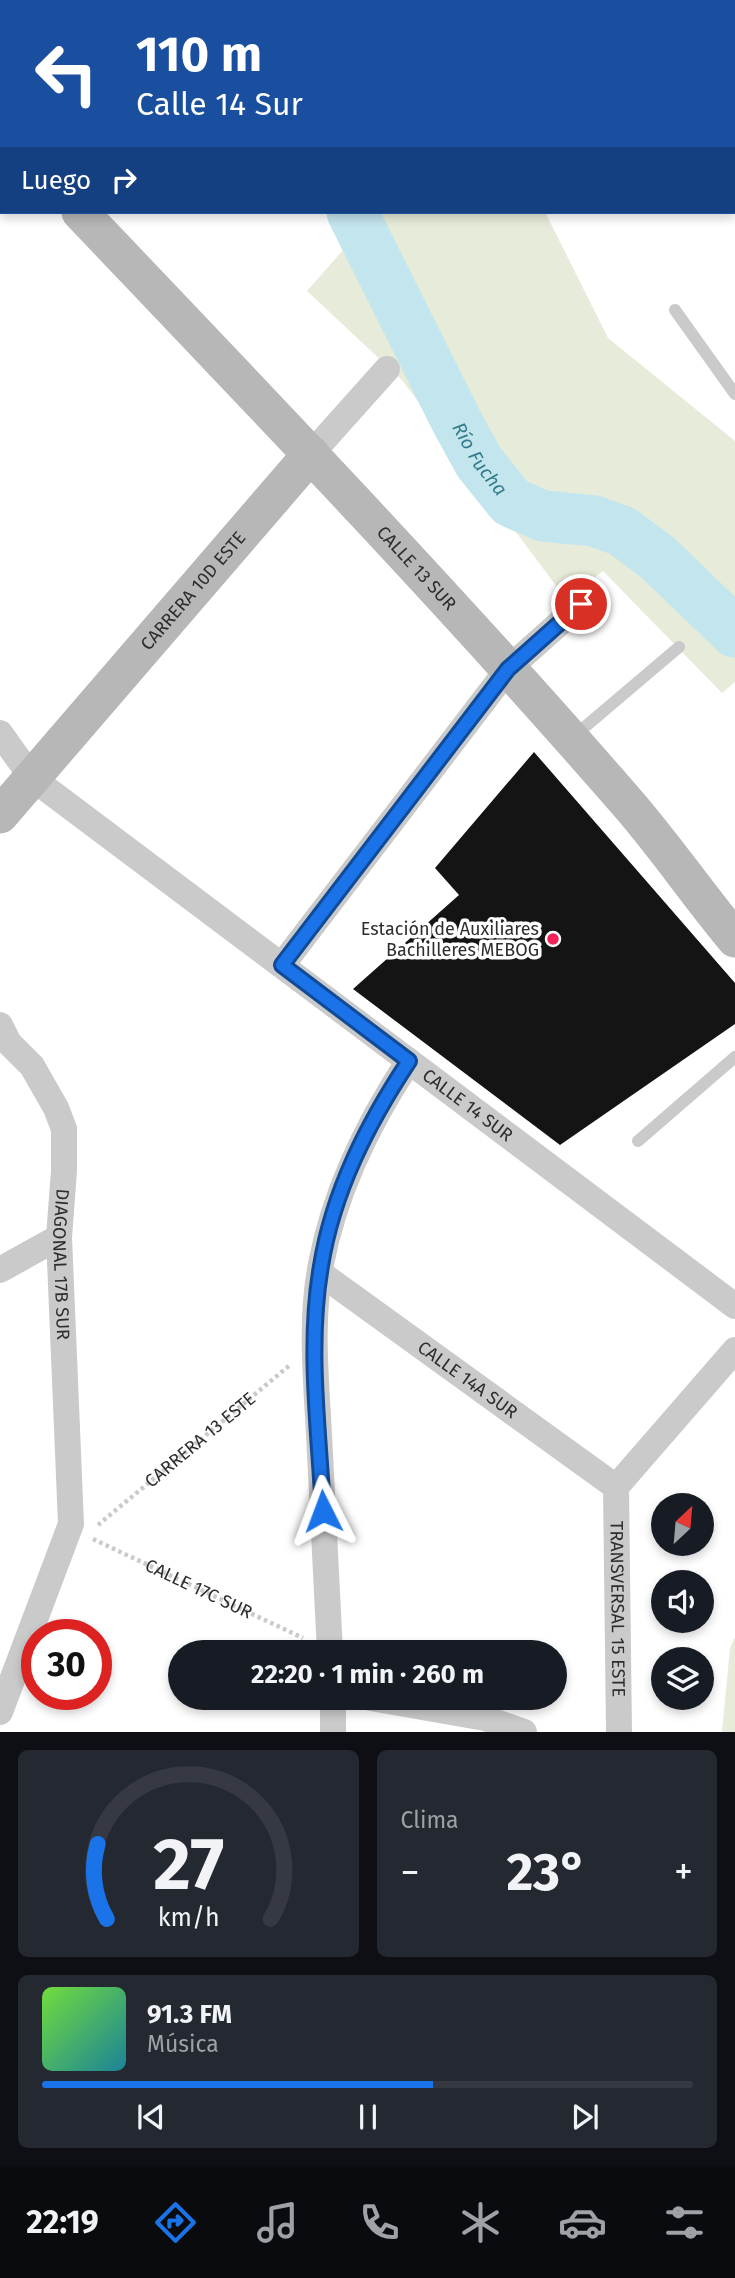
<!DOCTYPE html>
<html lang="es">
<meta charset="utf-8">
<style>
body{margin:0;font-family:"Fira Sans",sans-serif;background:#242831;color:#f1f3f6;height:100vh;display:flex;flex-direction:column;font-size:26px;white-space:nowrap}
*{box-sizing:border-box;margin:0}
p{font-size:23px;color:#9ea1a6}
.icon{flex:none;width:38px;height:38px;fill:none;stroke:currentColor;stroke-width:2;stroke-linecap:round;stroke-linejoin:round}
.map{position:relative;height:1732px;overflow:hidden}
.sheet{display:flex;flex-direction:column;gap:18px;padding:18px;background:#0d0f14;flex:1}
.sheet>*{flex:none}
.guide{position:absolute;left:0px;top:0px;width:735px;height:214px;box-shadow:0 4px 10px #0003;background:#1a4fa0;color:#fff;overflow:hidden}
.needle{width:46px;rotate:26deg}
.fabs{position:absolute;left:651px;top:1493px;display:grid;gap:14px}
.fabs a{display:grid;place-items:center;width:63px;height:63px;border-radius:50%;background:#171b24;box-shadow:0 4px 10px #0003;font-size:35px}
.speed{position:absolute;left:21px;top:1619px;display:flex;gap:14px;font-size:35px;font-weight:700;text-align:center}
.speed>*{display:grid;place-content:center;width:91px;height:91px;border-radius:50%;background:#171b24;box-shadow:0 4px 10px #0003;line-height:1}
.speed .limit{border:10px solid #d22;background:#fff;color:#111}
.pin{position:absolute;display:grid;place-items:center;width:60px;height:60px;color:#fff;margin:-30px;border:4px solid #fff;border-radius:50%;box-shadow:0 2px 7px #0007}
.me{position:absolute;width:77px;margin:-38px;rotate:357deg;stroke-linejoin:round;filter:drop-shadow(0 0 5px #0008)}
.turn{display:flex;align-items:center;gap:24px;height:147px;padding:0 21px;font-size:32px}
.turn .icon{width:91px;height:91px;stroke-width:2.5}
.turn b{display:block;font-size:49px;line-height:60px}
.then{display:flex;align-items:center;height:66px;padding:0 21px;background:#0003;gap:14px;font-size:26px}
.big{font-size:52px;font-weight:700;line-height:1.1}
.sheet .card{flex:1;display:flex;flex-direction:column;justify-content:center;gap:10px;min-width:0;padding:0 24px;border-radius:10px;background:#242831}
.sheet .dial{align-items:center;gap:0}
.dial svg{height:182px;overflow:visible;fill:none;stroke:#363941;stroke-width:7;stroke-linecap:round;text-anchor:middle}
.dial text{fill:#f1f3f6;stroke:none}
.song{display:flex;align-items:center;gap:21px}
.cover{width:84px;height:84px;border-radius:10px;background:linear-gradient(135deg,hsl(100 70% 55%),hsl(190 70% 35%))}
.played{height:7px;border-radius:4px;background:linear-gradient(90deg,#1a73e8 60%,#363941 60%)}
.keys{display:flex;justify-content:space-around;direction:ltr}
.heat{display:flex;justify-content:space-between;align-items:center;font-size:38px;direction:ltr}
.sheet .tiles{flex:1;display:grid;gap:18px;grid-template-columns:1fr 1fr}
.card:last-child{grid-column:span 2}
.trip{position:absolute;left:168px;top:1640px;width:399px;height:70px;border-radius:35px;background:#171b24;box-shadow:0 4px 10px #0003;font-weight:700;line-height:70px;text-align:center}
.dock{display:flex;height:112px;justify-content:space-around;align-items:center;background:#090b0e;color:#9ea1a6}
.dock .icon{width:49px;height:49px}
.dock .current{color:#1a73e8}
.dock b{font-size:32px;color:#f1f3f6}
.map>svg:first-child{display:block}
.green{fill:#e6ecd9}
.lines{fill:none;stroke-linecap:round;stroke-linejoin:round}
.river{stroke:#c3e5ed;stroke-width:51}
.building{fill:#141414}
.path{stroke:#cacaca;stroke-width:4.5;stroke-dasharray:3.5 3.5;stroke-linecap:butt}
.lane{stroke:#cacaca;stroke-width:12}
.street{stroke:#cacaca;stroke-width:26}
.secondary{stroke:#b7b7b7;stroke-width:37}
.route-casing{stroke:#114b97;stroke-width:18}
.route{stroke:#1a73e8;stroke-width:12}
.poi-dot{fill:#f12258;stroke:#fff;stroke-width:2.5}
.labels{text-anchor:middle;dominant-baseline:central;stroke-width:7;stroke-linejoin:round;paint-order:stroke}
.street-label{font-size:18px;fill:#2d2d2d;stroke:#fff}
.poi-label{font-size:18px;fill:#2d2d2d;stroke:#fff;text-anchor:end}
.water-label{font-size:19px;font-style:italic;fill:#347b8c;stroke:#fff}
</style>
<div class="map">
<svg width="735" height="1732" viewBox="0 0 735 1732">
<rect width="100%" height="100%" fill="#fff"/>
<g class="green">
<polygon points="23,0 440,0 441,2 25,2"/>
<polygon points="589,0 735,0 735,209 733,2"/>
<polygon points="328,212 545,212 608,338 735,441 735,682 722,693 603,571 566,599 402,380 307,291 351,241"/>
<polygon points="735,1637 735,1732 722,1732 730,1648"/>
</g>
<g class="lines">
<g class="river">
<polyline points="38,0 40,2"/>
<path id="s1" d="M352 212 457 422 479 462 511 502 543 516 594 521 622 531 658 558 735 632"/>
</g>
</g>
<polygon class="building" points="534,752 735,983 735,1024 560,1145 353,989 459,895 435,868"/>
<g class="lines">
<g class="path">
<path id="s2" d="M98 1525 290 1365"/>
<path id="s3" d="M93 1539 303 1638"/>
</g>
<g class="lane">
<polyline points="675,310 735,394"/>
<polyline points="573,737 679,647"/>
<polyline points="638,1141 735,1057"/>
</g>
<g class="street">
<polyline points="311,454 387,369"/>
<path id="s4" d="M0 733 32 778 735 1306"/>
<polyline points="282,965 508,669 581,604"/>
<path id="s5" d="M0 1025 9 1043 32 1066 56 1108 64 1129V1171L59 1237 71 1524 0 1712"/>
<polyline points="0,1270 59,1237"/>
<path id="s6" d="M320 1273 616 1487"/>
<path id="s7" d="M616 1487 619 1732"/>
<polyline points="616,1487 735,1350"/>
<path d="M330 1652C326 1579 323 1507 319 1434 316 1378 310 1320 321 1264 335 1190 368 1123 409 1061"/>
<polyline points="333,1698 333,1732"/>
<polyline points="371,1698 485,1718 524,1732"/>
</g>
<g class="secondary">
<polyline points="0,127 2,129"/>
<path id="s8" d="M80 212C266 407 453 602 630 806 667 849 699 896 735 939"/>
<path id="s9" d="M0 815 311 454"/>
</g>
</g>
<g class="lines">
<defs>
<path id="route" d="M323 1511C319 1431 307 1346 321 1266 333 1191 368 1123 409 1061L282 965 508 669 581 604"/>
</defs>
<use href="#route" class="route-casing"/>
<use href="#route" class="route"/>
</g>
<circle class="poi-dot" cx="553" cy="939" r="7"/>
<g class="labels">
<g class="street-label">
<text stroke="none"><textPath href="#s8" startOffset="490">CALLE 13 SUR</textPath></text>
<text stroke="none"><textPath href="#s9" startOffset="296">CARRERA 10D ESTE</textPath></text>
<text stroke="none"><textPath href="#s4" startOffset="600">CALLE 14 SUR</textPath></text>
<text stroke="none"><textPath href="#s5" startOffset="259">DIAGONAL 17B SUR</textPath></text>
<text stroke="none"><textPath href="#s6" startOffset="182">CALLE 14A SUR</textPath></text>
<text stroke="none"><textPath href="#s2" startOffset="133">CARRERA 13 ESTE</textPath></text>
<text stroke="none"><textPath href="#s3" startOffset="117">CALLE 17C SUR</textPath></text>
<text stroke="none"><textPath href="#s7" startOffset="122">TRANSVERSAL 15 ESTE</textPath></text>
</g>
<g class="poi-label">
<text x="539" y="929">Estación de Auxiliares<tspan x="539" dy="21">Bachilleres MEBOG</tspan></text>
</g>
<g class="water-label">
<text stroke="none"><textPath href="#s1" startOffset="278">Río Fucha</textPath></text>
</g>
</g>
</svg>
<div class="fabs">
<a><svg class="needle" viewBox="-14 -14 28 28"><path d="M0-13l5 13h-10z" fill="#e53935"/><path d="M0 13l5-13h-10z" fill="#9ea1a6"/></svg></a>
<a><svg class="icon" aria-label="sound" viewBox="0 0 24 24"><path d="M4 9h4l5-4v14l-5-4H4zM17 9q2 3 0 6"/></svg></a>
<a><svg class="icon" aria-label="layers" viewBox="0 0 24 24"><path d="M12 4l9 5-9 5-9-5zM3 14l9 5 9-5"/></svg></a>
</div>
<div class="speed"><div class="limit">30</div></div>
<div class="pin" style="left:581px;top:604px;background:#d93025"><svg class="icon" aria-label="arrive" viewBox="0 0 24 24"><path d="M6 21V4h12l-3 4 3 4H6"/></svg></div>
<svg class="me" style="left:323px;top:1511px" viewBox="-20 -20 40 40"><path d="M0-17L14 15 0 8-14 15z" fill="#1a73e8" stroke="#fff" stroke-width="4"/></svg>
<div class="trip">22:20 · 1 min · 260 m</div>
<div class="guide">
<div class="turn"><svg class="icon" aria-label="left" viewBox="0 0 24 24"><path d="M17 20v-9H6M10 6l-5 5 5 5"/></svg><div><b>110 m</b>Calle 14 Sur</div></div>
<div class="then">Luego<svg class="icon" aria-label="right" viewBox="0 0 24 24"><path d="M7 20v-9h11M14 6l5 5-5 5"/></svg></div>
</div>
</div>
<section class="sheet">
<div class="tiles">
<div class="card dial"><svg viewBox="0 0 100 80">
<path d="M14 69A42 42 0 1 1 86 69"/>
<path d="M14 69A42 42 0 0 1 10 36" stroke="#1a73e8"/>
<text x="50" y="56" font-size="32" font-weight="700">27</text>
<text x="50" y="72" font-size="11">km/h</text>
</svg></div>
<div class="card"><p>Clima</p>
<div class="heat"><a>−</a><b class="big">23°</b><a>+</a></div>
</div>
<div class="card">
<div class="song"><i class="cover"></i><div><b>91.3 FM</b><p>Música</p></div></div>
<div class="played"></div>
<div class="keys"><svg class="icon" aria-label="previous" viewBox="0 0 24 24"><path d="M18 5L8 12l10 7zM5 5v14"/></svg><svg class="icon" aria-label="pause" viewBox="0 0 24 24"><path d="M8 5v14M16 5v14"/></svg><svg class="icon" aria-label="next" viewBox="0 0 24 24"><path d="M6 5l10 7-10 7zM19 5v14"/></svg></div>
</div>
</div>
</section>
<nav class="dock">
<b>22:19</b>
<svg class="icon current" aria-label="directions" viewBox="0 0 24 24"><path d="M12 3l9 9-9 9-9-9zM9 14v-3h6M13 9l2 2-2 2"/></svg>
<svg class="icon" aria-label="music" viewBox="0 0 24 24"><path d="M9 18V5l10-2v13"/><circle cx="6" cy="18" r="3"/><circle cx="16" cy="16" r="3"/></svg>
<svg class="icon" aria-label="phone" viewBox="0 0 24 24"><path d="M5 4h4l2 5-3 2q2 4 5 5l2-3 5 2v4C11 20 4 13 5 4z"/></svg>
<svg class="icon" aria-label="climate" viewBox="0 0 24 24"><path d="M12 3v18M4 7l16 10M4 17L20 7"/></svg>
<svg class="icon" aria-label="car" viewBox="0 0 24 24"><path d="M5 17H2v-5l4-1 3-4h7l3 4 3 1v5h-3M9 17h6M6 11h13"/><circle cx="7" cy="17" r="2"/><circle cx="17" cy="17" r="2"/></svg>
<svg class="icon" aria-label="filters" viewBox="0 0 24 24"><path d="M4 7h16M4 17h16"/><circle cx="9" cy="7" r="2"/><circle cx="15" cy="17" r="2"/></svg>
</nav>
